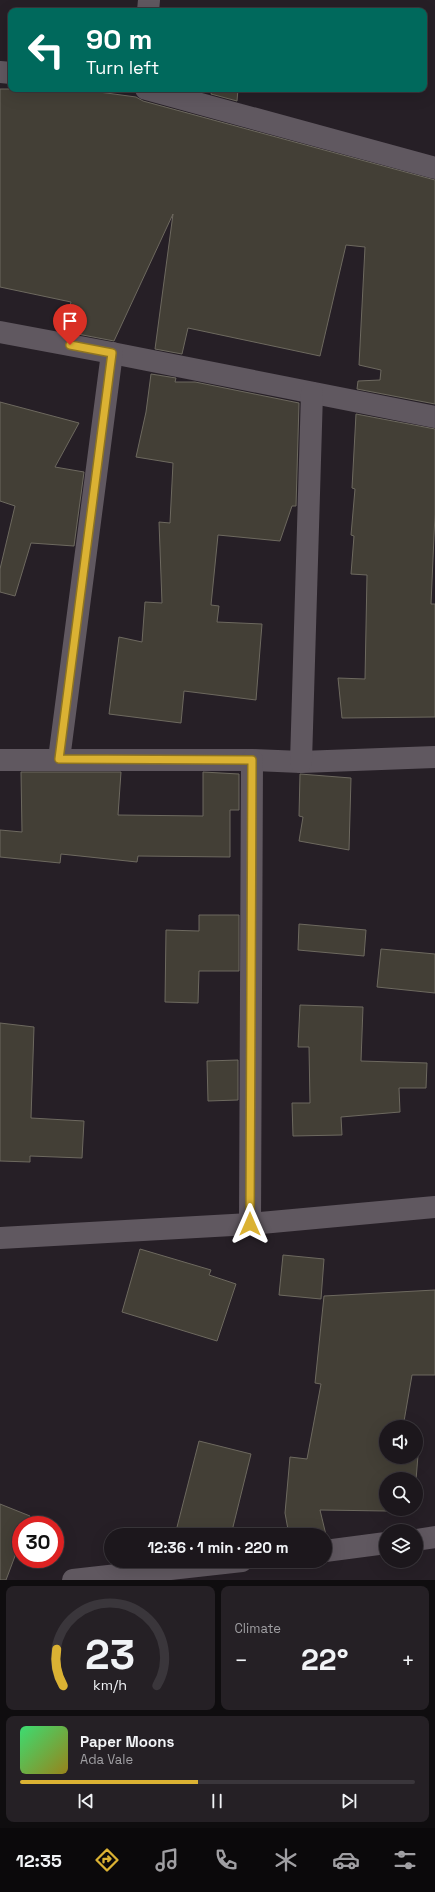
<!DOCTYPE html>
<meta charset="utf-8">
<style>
body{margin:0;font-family:"Space Grotesk",sans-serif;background:#252025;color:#f1f3f6;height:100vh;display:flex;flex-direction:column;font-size:15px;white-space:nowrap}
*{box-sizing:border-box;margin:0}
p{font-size:13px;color:#a09fa3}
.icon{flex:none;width:22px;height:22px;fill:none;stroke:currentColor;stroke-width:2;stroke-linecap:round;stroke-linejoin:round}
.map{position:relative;height:1580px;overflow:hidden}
.sheet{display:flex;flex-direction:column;gap:6px;padding:6px;background:#0f0d0f;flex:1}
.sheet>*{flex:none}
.banner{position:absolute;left:8px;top:8px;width:419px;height:84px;border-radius:8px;box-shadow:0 4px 16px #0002,0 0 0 1px #3a363b;background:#00695c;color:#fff;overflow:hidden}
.tools{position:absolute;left:379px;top:1420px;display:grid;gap:8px}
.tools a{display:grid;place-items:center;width:44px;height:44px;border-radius:50%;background:#1c171c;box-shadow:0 4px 16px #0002,0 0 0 1px #3a363b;font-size:20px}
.speed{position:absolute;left:12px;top:1516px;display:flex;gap:8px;font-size:20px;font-weight:700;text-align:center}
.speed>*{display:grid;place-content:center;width:52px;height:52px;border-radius:50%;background:#1c171c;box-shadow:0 4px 16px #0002,0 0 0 1px #3a363b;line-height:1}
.speed .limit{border:6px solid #d22;background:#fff;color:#111}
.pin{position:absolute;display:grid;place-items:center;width:34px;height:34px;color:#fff;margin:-41px -17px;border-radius:50% 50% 50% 0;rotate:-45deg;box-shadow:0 0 4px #0007}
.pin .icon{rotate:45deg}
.me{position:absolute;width:44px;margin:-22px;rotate:0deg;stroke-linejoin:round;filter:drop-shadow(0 0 3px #0008)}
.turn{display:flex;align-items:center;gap:14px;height:84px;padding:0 12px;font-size:18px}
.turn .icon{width:52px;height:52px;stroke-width:2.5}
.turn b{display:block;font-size:28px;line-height:34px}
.big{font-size:30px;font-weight:800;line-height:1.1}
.sheet .card{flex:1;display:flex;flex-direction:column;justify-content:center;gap:6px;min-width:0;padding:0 14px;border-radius:8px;background:#252025}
.sheet .dial{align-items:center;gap:0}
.dial svg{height:104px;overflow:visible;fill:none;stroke:#3a363b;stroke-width:7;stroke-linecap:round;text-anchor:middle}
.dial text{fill:#f1f3f6;stroke:none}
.song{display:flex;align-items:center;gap:12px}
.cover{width:48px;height:48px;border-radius:6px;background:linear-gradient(135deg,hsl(140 70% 55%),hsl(50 70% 35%))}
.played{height:4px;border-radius:2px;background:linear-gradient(90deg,#dbb233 45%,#3a363b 45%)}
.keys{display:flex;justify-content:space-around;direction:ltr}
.heat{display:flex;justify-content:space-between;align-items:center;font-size:22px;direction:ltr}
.sheet .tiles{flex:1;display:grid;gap:6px;grid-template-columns:1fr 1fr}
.card:last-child{grid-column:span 2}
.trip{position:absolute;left:104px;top:1528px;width:228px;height:40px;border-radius:20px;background:#1c171c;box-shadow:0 4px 16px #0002,0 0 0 1px #3a363b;font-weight:800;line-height:40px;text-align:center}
.menu{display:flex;height:64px;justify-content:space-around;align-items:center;background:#0b090b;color:#a09fa3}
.menu .icon{width:28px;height:28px}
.menu .current{color:#dbb233}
.menu b{font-size:18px;color:#f1f3f6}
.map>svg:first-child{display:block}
.building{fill:#433f36;stroke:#6d695f}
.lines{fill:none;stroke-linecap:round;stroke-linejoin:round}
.minor{stroke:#605860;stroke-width:22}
.route-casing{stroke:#8e7421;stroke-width:10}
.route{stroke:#dbb233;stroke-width:7}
</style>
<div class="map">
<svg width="435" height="1580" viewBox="0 0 435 1580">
<rect width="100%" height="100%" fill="#261f26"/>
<g class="building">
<polygon points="0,89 99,89 99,92 136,97 143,101 435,180 435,404 357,389 358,381 380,380 381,370 359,365 365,247 346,245 320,356 188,328 182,354 155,349 173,214 114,341 62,331 71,302 0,287"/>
<polygon points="212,89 238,89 237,101 211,94"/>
<polygon points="151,374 176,378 175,382 195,382 299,403 296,506 292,506 280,541 218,535 211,605 219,606 217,622 262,624 256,700 184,691 181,723 109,714 119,637 142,642 145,602 162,603 159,522 170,523 173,463 136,457 146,412"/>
<polygon points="0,402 79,423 55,467 84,472 74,546 31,543 15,596 0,592 0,569 15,506 0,501"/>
<polygon points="356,414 435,429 435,514 431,604 435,604 435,717 342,718 338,678 365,679 367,575 351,574 354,536 351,535 355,489 352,488"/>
<polygon points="21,772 121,772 118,815 203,816 203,772 239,774 239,810 230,810 230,857 138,856 137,862 61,854 60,863 0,857 0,830 22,832"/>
<polygon points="300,774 351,778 349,850 299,841 303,817 299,816"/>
<polygon points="199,915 239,915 239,971 199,971 198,1003 165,1002 166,930 199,931"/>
<polygon points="299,924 366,930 364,956 298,950"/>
<polygon points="381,949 435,954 435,993 377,987"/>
<polygon points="300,1005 363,1007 361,1061 427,1063 426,1088 399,1088 400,1112 341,1117 342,1135 293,1136 292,1103 310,1103 309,1047 298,1047"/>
<polygon points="0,1023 34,1027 31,1118 84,1121 82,1158 30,1156 30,1162 0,1161"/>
<polygon points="238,1060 238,1100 208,1101 207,1061"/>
<polygon points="140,1249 211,1270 209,1275 236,1284 217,1341 122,1312"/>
<polygon points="283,1255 324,1259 321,1299 279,1295"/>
<polygon points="435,1290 435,1375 412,1375 403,1427 386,1427 386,1457 416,1457 416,1443 419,1443 416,1480 386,1479 387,1511 320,1510 326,1535 289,1535 285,1513 290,1457 307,1459 321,1384 315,1383 324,1296"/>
<polygon points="199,1441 251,1454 231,1535 175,1535"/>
<polygon points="0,1504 30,1516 27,1525 21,1525 21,1540 6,1580 0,1580"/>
</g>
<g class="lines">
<g class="minor">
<polyline points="148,11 149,0"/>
<polyline points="0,72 11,73"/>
<polyline points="146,89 435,168"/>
<polyline points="0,332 112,353 435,417"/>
<polyline points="59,759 112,353"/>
<polyline points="0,760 252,760 301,762 435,757"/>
<polyline points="301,762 312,393"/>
<polyline points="250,1224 252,760"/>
<polyline points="0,1238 250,1224 435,1207"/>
<polyline points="416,1540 435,1537"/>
<polyline points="325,1551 386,1543"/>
<polyline points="73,1580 242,1561"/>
</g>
</g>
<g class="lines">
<defs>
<polyline id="route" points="70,345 112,353 59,759 252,760 250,1224"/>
</defs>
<use href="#route" class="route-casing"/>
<use href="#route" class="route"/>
</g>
</svg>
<div class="tools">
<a><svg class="icon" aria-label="sound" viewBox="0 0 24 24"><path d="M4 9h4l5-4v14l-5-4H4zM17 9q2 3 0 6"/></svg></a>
<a><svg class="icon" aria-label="search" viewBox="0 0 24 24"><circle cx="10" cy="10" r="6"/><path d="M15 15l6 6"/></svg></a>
<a><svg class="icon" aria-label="layers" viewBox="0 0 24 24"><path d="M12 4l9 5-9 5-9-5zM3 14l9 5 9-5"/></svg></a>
</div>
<div class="speed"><div class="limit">30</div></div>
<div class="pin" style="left:70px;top:345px;background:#d93025"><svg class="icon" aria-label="arrive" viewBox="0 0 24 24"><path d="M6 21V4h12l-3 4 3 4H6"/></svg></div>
<svg class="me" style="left:250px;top:1224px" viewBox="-20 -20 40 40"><path d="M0-17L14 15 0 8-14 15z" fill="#dbb233" stroke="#fff" stroke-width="4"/></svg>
<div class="trip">12:36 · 1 min · 220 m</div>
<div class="banner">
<div class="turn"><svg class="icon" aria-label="left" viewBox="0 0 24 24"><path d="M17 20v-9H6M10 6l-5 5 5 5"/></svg><div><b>90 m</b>Turn left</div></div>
</div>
</div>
<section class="sheet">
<div class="tiles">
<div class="card dial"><svg viewBox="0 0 100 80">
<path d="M14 69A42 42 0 1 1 86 69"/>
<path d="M14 69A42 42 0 0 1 9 41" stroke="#dbb233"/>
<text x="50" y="56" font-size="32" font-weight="700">23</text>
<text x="50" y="72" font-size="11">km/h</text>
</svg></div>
<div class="card"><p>Climate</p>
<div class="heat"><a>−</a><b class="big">22°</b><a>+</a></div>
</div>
<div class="card">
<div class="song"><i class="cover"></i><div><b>Paper Moons</b><p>Ada Vale</p></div></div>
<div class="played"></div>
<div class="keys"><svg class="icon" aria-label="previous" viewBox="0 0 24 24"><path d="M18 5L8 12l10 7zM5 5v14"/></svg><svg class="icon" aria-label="pause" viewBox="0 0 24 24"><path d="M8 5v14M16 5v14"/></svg><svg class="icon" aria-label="next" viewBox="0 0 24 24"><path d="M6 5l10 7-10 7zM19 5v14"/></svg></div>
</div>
</div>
</section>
<nav class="menu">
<b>12:35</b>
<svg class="icon current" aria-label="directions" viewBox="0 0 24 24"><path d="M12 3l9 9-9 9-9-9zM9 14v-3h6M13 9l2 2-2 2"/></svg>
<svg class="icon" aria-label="music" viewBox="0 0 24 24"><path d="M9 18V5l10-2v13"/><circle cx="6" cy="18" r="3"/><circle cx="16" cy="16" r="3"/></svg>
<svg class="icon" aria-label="phone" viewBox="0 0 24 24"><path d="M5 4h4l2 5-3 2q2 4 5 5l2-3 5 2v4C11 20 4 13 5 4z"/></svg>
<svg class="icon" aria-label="climate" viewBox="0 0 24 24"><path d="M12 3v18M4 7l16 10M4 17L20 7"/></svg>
<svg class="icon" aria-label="car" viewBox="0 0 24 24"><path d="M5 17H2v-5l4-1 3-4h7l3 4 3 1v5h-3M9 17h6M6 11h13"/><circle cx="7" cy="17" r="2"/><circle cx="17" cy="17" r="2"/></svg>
<svg class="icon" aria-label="filters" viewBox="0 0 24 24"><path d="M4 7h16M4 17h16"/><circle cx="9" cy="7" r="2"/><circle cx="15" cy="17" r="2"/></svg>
</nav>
